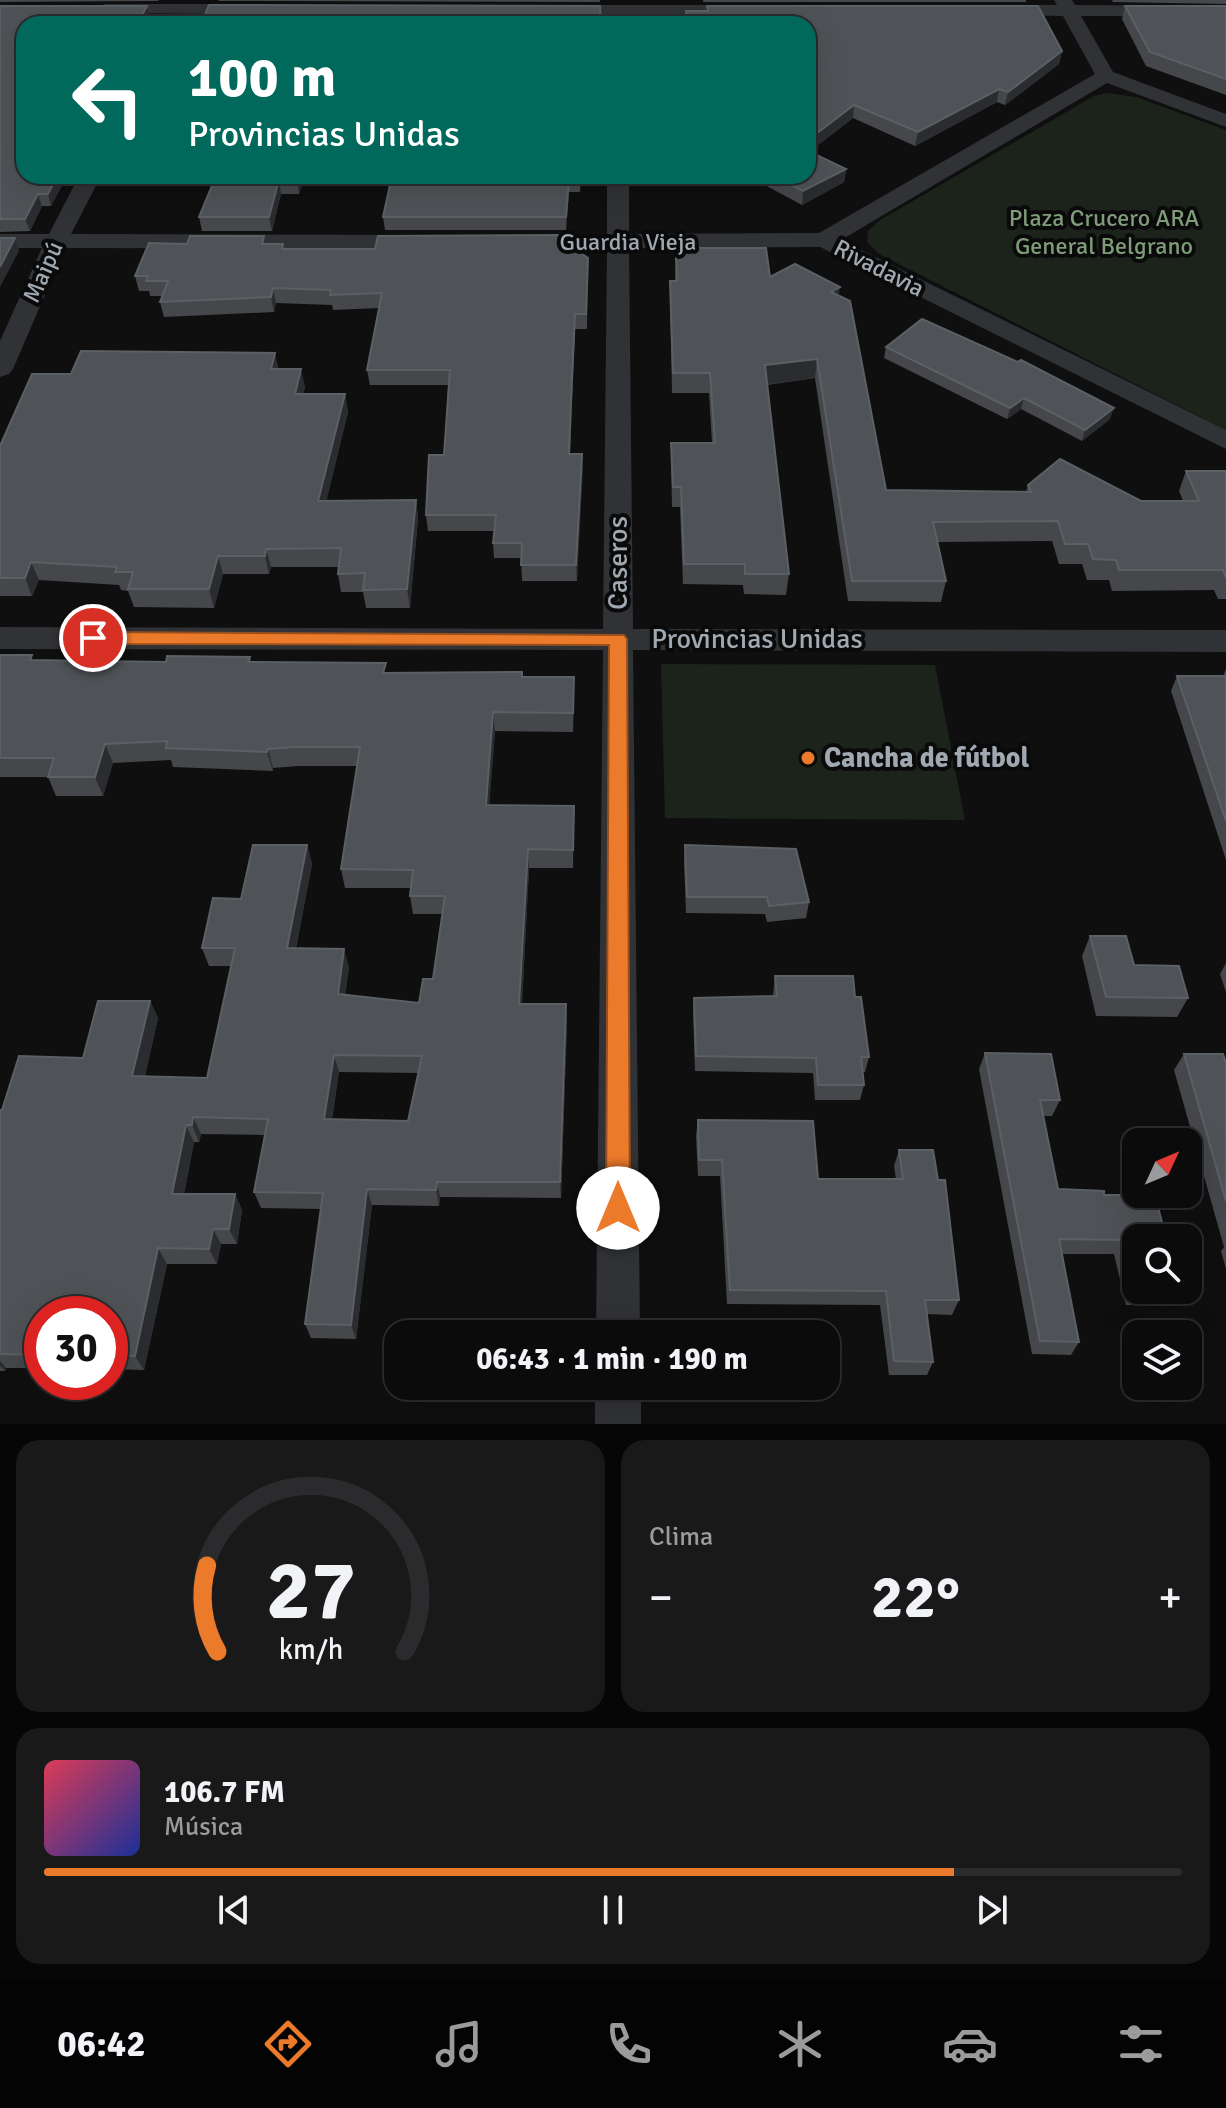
<!DOCTYPE html>
<html lang="es">
<meta charset="utf-8">
<style>
body{margin:0;font-family:Signika,sans-serif;background:#19191a;color:#f1f3f6;height:100vh;display:flex;flex-direction:column;font-size:30px;white-space:nowrap}
*{box-sizing:border-box;margin:0}
p{font-size:26px;color:#9a9b9d}
.icon{flex:none;width:44px;height:44px;fill:none;stroke:currentColor;stroke-width:2;stroke-linecap:round;stroke-linejoin:round}
.map{position:relative;height:1424px;overflow:hidden}
.details{display:flex;flex-direction:column;gap:16px;padding:16px;background:#060607;flex:1}
.details>*{flex:none}
.top-card{position:absolute;left:16px;top:16px;width:800px;height:168px;border-radius:24px;box-shadow:0 8px 32px #0002,0 0 0 2px #2b2b2d;background:#00695c;color:#fff;overflow:hidden}
.needle{width:52px;rotate:46deg}
.buttons{position:absolute;left:1122px;top:1128px;display:grid;gap:16px}
.buttons a{display:grid;place-items:center;width:80px;height:80px;border-radius:16px;background:#0b0b0c;box-shadow:0 8px 32px #0002,0 0 0 2px #2b2b2d;font-size:40px}
.speed{position:absolute;left:24px;top:1296px;display:flex;gap:16px;font-size:40px;font-weight:700;text-align:center}
.speed>*{display:grid;place-content:center;width:104px;height:104px;border-radius:50%;background:#0b0b0c;box-shadow:0 8px 32px #0002,0 0 0 2px #2b2b2d;line-height:1}
.speed .limit{border:12px solid #d22;background:#fff;color:#111}
.pin{position:absolute;display:grid;place-items:center;width:68px;height:68px;color:#fff;margin:-34px;border:4px solid #fff;border-radius:50%;box-shadow:0 2px 8px #0007}
.me{position:absolute;width:88px;margin:-44px;rotate:0deg;stroke-linejoin:round;filter:drop-shadow(0 0 6px #0008)}
.turn{display:flex;align-items:center;gap:28px;height:168px;padding:0 40px;font-size:36px}
.turn .icon{width:104px;height:104px;stroke-width:2.5}
.turn b{display:block;font-size:56px;line-height:68px}
.big{font-size:60px;font-weight:700;line-height:1.1}
.details .widget{flex:1;display:flex;flex-direction:column;justify-content:center;gap:12px;min-width:0;padding:0 28px;border-radius:24px;background:#19191a}
.details .dial{align-items:center;gap:0}
.dial svg{height:208px;overflow:visible;fill:none;stroke:#2b2b2d;stroke-width:7;stroke-linecap:round;text-anchor:middle}
.dial text{fill:#f1f3f6;stroke:none}
.song{display:flex;align-items:center;gap:24px}
.cover{width:96px;height:96px;border-radius:12px;background:linear-gradient(135deg,hsl(350 70% 55%),hsl(230 70% 35%))}
.played{height:8px;border-radius:4px;background:linear-gradient(90deg,#ec7a2b 80%,#2b2b2d 80%)}
.keys{display:flex;justify-content:space-around;direction:ltr}
.heat{display:flex;justify-content:space-between;align-items:center;font-size:44px;direction:ltr}
.details .tiles{flex:1;display:grid;gap:16px;grid-template-columns:1fr 1fr}
.widget:last-child{grid-column:span 2}
.trip{position:absolute;left:384px;top:1320px;width:456px;height:80px;border-radius:24px;background:#0b0b0c;box-shadow:0 8px 32px #0002,0 0 0 2px #2b2b2d;font-weight:700;line-height:80px;text-align:center}
.tabs{display:flex;height:128px;justify-content:space-around;align-items:center;background:#040405;color:#9a9b9d}
.tabs .icon{width:56px;height:56px}
.tabs .on{color:#ec7a2b}
.tabs b{font-size:36px;color:#f1f3f6}
.map>svg:first-child{display:block}
.green{fill:#1c231b}
.lines{fill:none;stroke-linecap:round;stroke-linejoin:round}
.minor{fill:#303235;fill-rule:evenodd}
.wall{fill:#45474b;fill-rule:evenodd}
.shaded-wall{fill:#2b2c2f}
.building{fill:#4f5256;stroke:#5b6064;stroke-width:2;fill-rule:evenodd}
.route{fill:#ec7a2b;stroke:#994f1c;stroke-width:2}
.poi-dot{fill:#ec7a2b;stroke:#0a0a0b;stroke-width:3}
.labels{text-anchor:middle;dominant-baseline:central;stroke-width:8;stroke-linejoin:round;paint-order:stroke}
.far-park-label{font-size:24px;fill:#7e9c77;stroke:#0a0a0b}
.far-street-label{font-size:24px;fill:#a0a9b1;stroke:#0a0a0b}
.street-label{font-size:28px;fill:#a0a9b1;stroke:#0a0a0b}
.poi-label{font-size:28px;font-weight:bold;fill:#a0a9b1;stroke:#0a0a0b;text-anchor:start}
</style>
<div class="map">
<svg width="1226" height="1424" viewBox="0 0 1226 1424">
<rect width="100%" height="100%" fill="#0f0f10"/>
<g class="green">
<polygon points="1106,93 1136,97 1226,130 1226,430 879,254 867,242 868,231 880,220 1094,96"/>
<polygon points="661,664 935,665 965,820 665,818"/>
</g>
<g class="lines">
<g class="minor">
<polygon points="1054,0 1072,0 1075,5 1226,6 1226,16 1081,16 1113,72 1226,114 1226,127 1107,83 841,240 1226,430 1226,449 820,247 629,248 633,629 1226,630 1226,652 633,650 640,1334 596,1334 603,650 0,649 0,627 603,629 607,248 523,249 515,247 512,242 515,237 607,235 607,176 629,176 629,234 819,233 1095,74 1063,16 997,15 988,10 997,5 1057,5"/>
<polygon points="105,4 251,4 260,9 251,14 99,13 96,9"/>
<polygon points="557,5 751,5 760,10 751,15 551,14 548,10 551,6"/>
<polygon points="79,176 101,176 71,234 421,235 429,237 432,242 429,247 421,249 65,248 13,369 9,374 0,377 0,341 42,248 0,248 0,234 49,234"/>
<rect x="595" y="1386" width="46" height="38"/>
</g>
</g>
<g class="wall">
<polygon points="0,0 159,0 158,1 0,2"/>
<polygon points="218,0 600,0 600,2 219,1"/>
<rect x="703" y="0" width="323" height="2"/>
<polygon points="1112,0 1226,0 1226,4 1113,2"/>
<polygon points="0,6 147,6 149,17 146,24 24,24 67,176 51,206 42,206 30,231 0,232"/>
<polygon points="707,6 1062,51 1059,64 1005,105 997,102 915,146 853,118 809,152 846,169 844,182 802,205 759,182 730,182 730,176 808,176 808,24 685,24 686,11 707,11"/>
<polygon points="1125,6 1226,6 1226,95 1146,66 1122,19"/>
<polygon points="152,176 304,176 299,194 281,194 272,231 202,231 199,217 215,178 152,177"/>
<polygon points="581,176 580,192 569,192 566,230 385,230 383,217"/>
<polygon points="565,242 588,272 587,329 575,329 570,454 582,454 577,581 522,581 521,558 494,558 493,543 494,531 428,531 426,515 444,455 448,385 370,385 367,370 379,308 333,310 332,305 276,303 274,312 164,317 160,302 162,296 150,296 149,291 139,291 135,276 187,244 265,244 284,249 375,249"/>
<polygon points="676,258 770,277 839,296 886,490 1026,492 1028,485 1141,501 1183,501 1179,491 1186,471 1226,471 1226,599 1218,599 1214,590 1112,591 1109,580 1087,580 1082,564 1059,564 1052,541 938,542 946,581 941,602 848,601 815,378 767,385 789,574 786,595 744,594 743,585 683,584 680,507 672,507 671,463 671,443 712,443 709,393 672,393 670,301 670,281 675,281"/>
<polygon points="886,347 1110,419 1082,441 1021,409 1007,419 884,358"/>
<polygon points="278,369 305,387 303,394 345,394 348,412 326,501 416,500 418,518 410,608 366,608 363,592 341,592 338,574 339,567 271,567 269,574 223,574 214,608 134,607 128,591 121,590 119,585 39,580 32,596 0,596 0,446 71,374"/>
<path d="M0 655 34 660 166 662 250 657 251 662 387 673 523 677 574 696 573 732 495 731 489 805 574 806 573 868H529L522 1004 567 1022 561 1198 440 1197 439 1206 372 1205 356 1339 311 1338 305 1324 321 1209 261 1208 254 1192 265 1135 201 1134 199 1142H194L184 1194H235L242 1210 237 1244H221L217 1264H167L144 1370 110 1369V1314H42V1368H6L5 1371H0V1110L83 1058 150 1001 158 1018 145 1076 207 1078 231 966H209L202 948 241 899 307 845 312 864 296 948 349 967 345 995 419 1003 433 979 443 914H413L410 896 411 888H345L341 869 358 766H298L273 768V771L173 767 171 760 113 763 103 796H56L48 777H0ZM339 1072 419 1073 408 1121 332 1119Z"/>
<polygon points="1226,669 1226,860 1171,691 1177,676 1223,676"/>
<polygon points="685,845 809,902 806,918 767,922 765,914 686,913 684,862"/>
<polygon points="1090,936 1134,965 1188,998 1177,1017 1096,1016 1082,956"/>
<polygon points="1226,963 1226,992 1220,974"/>
<polygon points="775,976 855,997 869,1057 865,1072 863,1072 864,1085 860,1100 815,1100 813,1073 695,1071 693,1013 694,998 773,996"/>
<polygon points="985,1053 1060,1100 1052,1116 1043,1116 1058,1189 1104,1195 1180,1291 1169,1305 1126,1305 1114,1254 1062,1254 1079,1342 1071,1355 1032,1354 979,1069"/>
<polygon points="1184,1054 1226,1063 1226,1269 1221,1251 1224,1247 1174,1070"/>
<polygon points="698,1120 818,1179 896,1179 894,1166 899,1150 959,1300 952,1315 927,1314 933,1362 927,1375 889,1375 880,1305 727,1304 720,1176 698,1176 696,1136"/>
</g>
<g class="shaded-wall">
<polygon points="147,6 149,17 146,24 137,24"/>
<polygon points="1062,51 1059,64 1005,105 1008,92"/>
<polygon points="999,89 997,102 915,146 918,132"/>
<polygon points="854,105 853,118 808,153 808,140"/>
<polygon points="846,169 844,182 802,205 803,191"/>
<polygon points="57,176 67,176 51,206 48,194"/>
<polygon points="298,176 304,176 299,194 297,181"/>
<polygon points="569,178 569,192 566,230 566,217"/>
<polygon points="279,180 281,194 272,231 269,217"/>
<polygon points="38,194 42,206 30,231 25,219"/>
<polygon points="15,238 19,251 0,287 0,267"/>
<polygon points="840,287 837,306 831,292"/>
<polygon points="273,288 276,303 274,312 271,297"/>
<polygon points="575,314 575,329 569,469 569,454"/>
<polygon points="275,353 279,371 271,369"/>
<polygon points="817,359 815,378 763,385 765,365"/>
<polygon points="301,369 305,387 299,412 295,394"/>
<polygon points="345,394 348,412 322,520 318,501"/>
<polygon points="1024,398 1021,409 1007,419 1010,408"/>
<polygon points="1114,408 1110,419 1082,441 1085,430"/>
<polygon points="582,454 583,469 577,581 576,565"/>
<polygon points="416,500 418,518 410,608 407,589"/>
<polygon points="266,549 271,567 269,574 265,556"/>
<polygon points="218,556 223,574 214,608 209,589"/>
<polygon points="31,562 39,580 32,596 25,578"/>
<polygon points="493,712 495,731 488,824 486,805"/>
<polygon points="105,744 113,763 103,796 95,777"/>
<polygon points="268,749 273,768 273,771 267,752"/>
<polygon points="307,845 312,864 292,966 287,948"/>
<polygon points="528,849 529,868 521,1021 519,1004"/>
<polygon points="344,949 349,967 343,1012 338,994"/>
<polygon points="150,1001 158,1018 141,1093 132,1076"/>
<polygon points="566,1004 567,1022 561,1198 560,1182"/>
<polygon points="334,1055 339,1072 329,1136 324,1119"/>
<polygon points="193,1117 201,1134 199,1142 192,1125"/>
<polygon points="186,1125 194,1142 181,1210 172,1194"/>
<polygon points="437,1182 440,1197 439,1206 436,1190"/>
<polygon points="367,1189 372,1205 356,1339 351,1325"/>
<polygon points="235,1194 242,1210 237,1244 229,1229"/>
<polygon points="213,1229 221,1244 217,1264 209,1249"/>
<polygon points="158,1248 167,1264 144,1370 135,1356"/>
<polygon points="0,1361 6,1368 5,1371 0,1366"/>
</g>
<g class="building">
<polygon points="209,5 600,6 601,24 201,24"/>
<polygon points="0,6 147,6 137,24 24,24 24,176 57,176 48,194 38,194 25,219 0,219"/>
<polygon points="707,6 1038,6 1062,51 1008,92 999,89 918,132 854,105 808,140 808,24 688,24 686,11 708,11"/>
<polygon points="1125,6 1226,6 1226,79 1150,52"/>
<polygon points="808,151 846,169 803,191 774,176 808,176"/>
<polygon points="216,176 298,176 297,181 279,180 269,217 199,217"/>
<polygon points="392,176 580,176 579,179 569,178 566,217 383,217"/>
<polygon points="565,235 564,242 588,258 586,314 575,314 571,400 569,454 582,454 576,565 521,565 522,543 493,543 496,515 426,515 429,455 444,455 450,370 367,370 382,293 330,295 331,290 273,288 271,297 160,302 168,281 146,281 148,276 135,276 149,243 187,244 190,236 264,236 262,244 283,244 282,249 375,249 378,236"/>
<polygon points="0,238 15,238 0,267"/>
<polygon points="697,248 766,248 770,277 795,264 840,287 831,292 850,301 886,490 1031,492 1028,485 1060,459 1141,501 1199,501 1186,471 1226,471 1226,578 1223,570 1119,570 1116,560 1093,559 1088,544 1065,544 1058,521 933,522 946,581 852,581 817,359 765,365 789,574 745,574 745,564 684,564 681,487 673,487 671,443 715,443 710,373 673,373 670,281 677,281 676,258"/>
<polygon points="922,319 1018,362 1021,360 1114,408 1085,430 1024,398 1010,408 886,347"/>
<polygon points="81,351 275,353 271,369 301,369 295,394 345,394 318,501 416,500 407,589 363,590 365,573 338,574 341,548 266,549 265,556 218,556 209,589 128,589 133,572 115,572 117,567 31,562 25,578 0,578 0,446 32,374 71,374"/>
<path d="M0 655H32L30 660 166 662 167 656 250 657 248 662 386 663 383 673 522 672V677H574L573 713 493 712 486 805 574 806 573 850 528 849 519 1004H566L560 1182H437L436 1190 367 1189 351 1325 305 1324 323 1193 254 1192 268 1119 193 1117 192 1125H186L172 1194H235L229 1229H213L209 1249 158 1248 135 1356H110V1314H42V1355L0 1354V1110H2L19 1056 83 1058 98 1001H150L132 1076 207 1078 235 948H202L213 898 241 899 253 845H307L287 948 344 949 338 994 419 1003 423 979H433L445 896H410L413 870 341 869 360 747H293L268 749 267 752 166 748 167 741 105 744 95 777H48L54 758H0ZM334 1055 422 1056 408 1121 324 1119Z"/>
<polygon points="1177,676 1226,676 1226,821"/>
<polygon points="685,845 796,849 809,902 769,906 767,897 687,897"/>
<polygon points="1090,936 1126,936 1134,965 1179,966 1188,998 1106,997"/>
<polygon points="775,976 853,976 855,997 861,997 869,1057 861,1057 864,1085 818,1085 816,1058 696,1056 694,998 777,996"/>
<polygon points="985,1053 1051,1054 1060,1100 1040,1100 1058,1189 1104,1191 1104,1195 1155,1195 1166,1238 1136,1238 1136,1290 1179,1290 1180,1291 1136,1291 1124,1240 1059,1239 1079,1342 1040,1341"/>
<polygon points="1184,1054 1223,1054 1226,1063 1226,1201"/>
<polygon points="698,1120 813,1121 818,1179 903,1179 899,1150 933,1150 938,1180 945,1180 959,1300 925,1300 933,1362 894,1361 886,1291 730,1290 722,1160 699,1160"/>
</g>
<polygon class="route" points="93,632 624,635 627,639 630,1208 626,1216 618,1219 609,1216 606,1208 609,645 93,644 84,638"/>
<circle class="poi-dot" cx="808" cy="758" r="8"/>
<g class="labels">
<g class="far-park-label">
<text x="1104" y="218">Plaza Crucero ARA<tspan x="1104" dy="28">General Belgrano</tspan></text>
</g>
<g class="far-street-label">
<text x="628" y="242">Guardia Vieja</text>
<text transform="translate(879 268) rotate(27)">Rivadavia</text>
<text transform="translate(43 272) rotate(-66)">Maipú</text>
</g>
<g class="street-label">
<text transform="translate(618 563) rotate(-90)">Caseros</text>
<text x="757" y="639">Provincias Unidas</text>
</g>
<g class="poi-label">
<text x="824" y="758">Cancha de fútbol</text>
</g>
</g>
</svg>
<div class="buttons">
<a><svg class="needle" viewBox="-14 -14 28 28"><path d="M0-13l5 13h-10z" fill="#e53935"/><path d="M0 13l5-13h-10z" fill="#9a9b9d"/></svg></a>
<a><svg class="icon" aria-label="search" viewBox="0 0 24 24"><circle cx="10" cy="10" r="6"/><path d="M15 15l6 6"/></svg></a>
<a><svg class="icon" aria-label="layers" viewBox="0 0 24 24"><path d="M12 4l9 5-9 5-9-5zM3 14l9 5 9-5"/></svg></a>
</div>
<div class="speed"><div class="limit">30</div></div>
<div class="pin" style="left:93px;top:638px;background:#d93025"><svg class="icon" aria-label="arrive" viewBox="0 0 24 24"><path d="M6 21V4h12l-3 4 3 4H6"/></svg></div>
<svg class="me" style="left:618px;top:1208px" viewBox="-20 -20 40 40"><circle r="19" fill="#fff"/><path d="M0-13L10 11 0 6-10 11z" fill="#ec7a2b"/></svg>
<div class="trip">06:43 · 1 min · 190 m</div>
<div class="top-card">
<div class="turn"><svg class="icon" aria-label="left" viewBox="0 0 24 24"><path d="M17 20v-9H6M10 6l-5 5 5 5"/></svg><div><b>100 m</b>Provincias Unidas</div></div>
</div>
</div>
<section class="details">
<div class="tiles">
<div class="widget dial"><svg viewBox="0 0 100 80">
<path d="M14 69A42 42 0 1 1 86 69"/>
<path d="M14 69A42 42 0 0 1 10 36" stroke="#ec7a2b"/>
<text x="50" y="56" font-size="32" font-weight="700">27</text>
<text x="50" y="72" font-size="11">km/h</text>
</svg></div>
<div class="widget"><p>Clima</p>
<div class="heat"><a>−</a><b class="big">22°</b><a>+</a></div>
</div>
<div class="widget">
<div class="song"><i class="cover"></i><div><b>106.7 FM</b><p>Música</p></div></div>
<div class="played"></div>
<div class="keys"><svg class="icon" aria-label="previous" viewBox="0 0 24 24"><path d="M18 5L8 12l10 7zM5 5v14"/></svg><svg class="icon" aria-label="pause" viewBox="0 0 24 24"><path d="M8 5v14M16 5v14"/></svg><svg class="icon" aria-label="next" viewBox="0 0 24 24"><path d="M6 5l10 7-10 7zM19 5v14"/></svg></div>
</div>
</div>
</section>
<nav class="tabs">
<b>06:42</b>
<svg class="icon on" aria-label="directions" viewBox="0 0 24 24"><path d="M12 3l9 9-9 9-9-9zM9 14v-3h6M13 9l2 2-2 2"/></svg>
<svg class="icon" aria-label="music" viewBox="0 0 24 24"><path d="M9 18V5l10-2v13"/><circle cx="6" cy="18" r="3"/><circle cx="16" cy="16" r="3"/></svg>
<svg class="icon" aria-label="phone" viewBox="0 0 24 24"><path d="M5 4h4l2 5-3 2q2 4 5 5l2-3 5 2v4C11 20 4 13 5 4z"/></svg>
<svg class="icon" aria-label="climate" viewBox="0 0 24 24"><path d="M12 3v18M4 7l16 10M4 17L20 7"/></svg>
<svg class="icon" aria-label="car" viewBox="0 0 24 24"><path d="M5 17H2v-5l4-1 3-4h7l3 4 3 1v5h-3M9 17h6M6 11h13"/><circle cx="7" cy="17" r="2"/><circle cx="17" cy="17" r="2"/></svg>
<svg class="icon" aria-label="filters" viewBox="0 0 24 24"><path d="M4 7h16M4 17h16"/><circle cx="9" cy="7" r="2"/><circle cx="15" cy="17" r="2"/></svg>
</nav>
